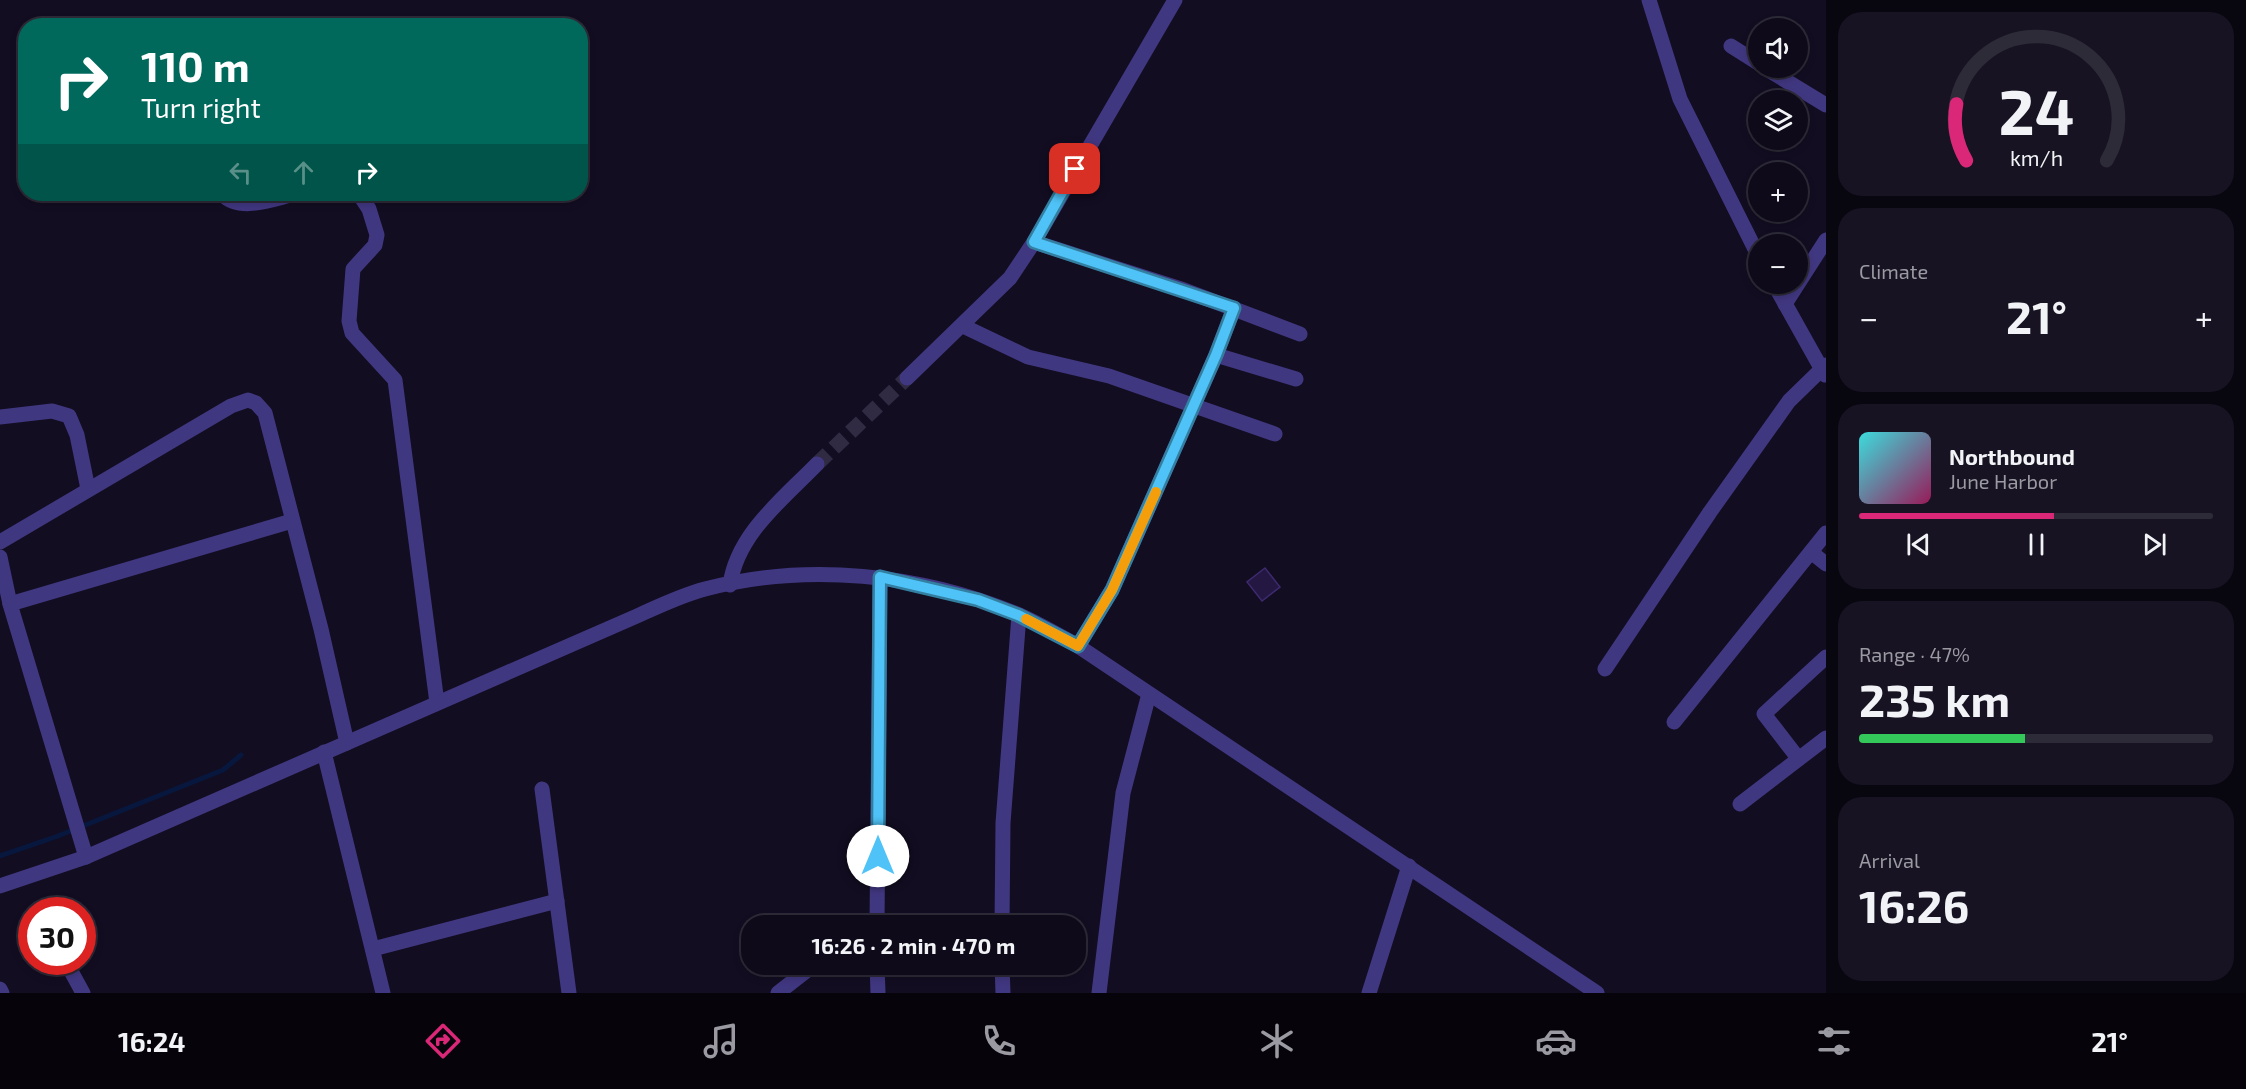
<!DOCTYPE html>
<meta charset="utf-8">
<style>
body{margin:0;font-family:"Exo 2",sans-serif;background:#171322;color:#f1f3f6;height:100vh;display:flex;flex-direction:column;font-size:22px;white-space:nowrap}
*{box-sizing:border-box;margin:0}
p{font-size:20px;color:#9b9aa2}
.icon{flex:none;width:33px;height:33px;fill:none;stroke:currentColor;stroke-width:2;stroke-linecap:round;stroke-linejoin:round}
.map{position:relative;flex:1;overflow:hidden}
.panel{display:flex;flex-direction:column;gap:12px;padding:12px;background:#08060e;width:420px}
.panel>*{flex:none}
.guide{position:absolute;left:18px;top:18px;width:570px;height:183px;border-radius:24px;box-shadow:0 3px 9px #0003,0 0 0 2px #2e2b38;background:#00695c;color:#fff;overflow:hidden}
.tools{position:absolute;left:1748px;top:18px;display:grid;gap:12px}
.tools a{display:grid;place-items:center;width:60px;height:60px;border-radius:50%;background:#0e0a19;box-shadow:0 3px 9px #0003,0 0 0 2px #2e2b38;font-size:30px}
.speed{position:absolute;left:18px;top:897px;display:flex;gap:12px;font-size:30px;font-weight:700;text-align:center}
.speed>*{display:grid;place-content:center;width:78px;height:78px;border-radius:50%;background:#0e0a19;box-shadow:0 3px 9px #0003,0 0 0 2px #2e2b38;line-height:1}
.speed .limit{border:9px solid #d22;background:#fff;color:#111}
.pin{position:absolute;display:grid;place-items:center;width:51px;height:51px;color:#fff;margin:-26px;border-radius:12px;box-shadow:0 3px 9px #0006}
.me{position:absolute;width:66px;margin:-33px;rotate:0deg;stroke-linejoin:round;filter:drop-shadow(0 0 4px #0008)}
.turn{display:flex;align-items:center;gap:21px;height:126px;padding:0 24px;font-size:27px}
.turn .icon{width:78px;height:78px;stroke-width:2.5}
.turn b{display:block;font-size:42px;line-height:51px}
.lanes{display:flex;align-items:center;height:57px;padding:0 24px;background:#0003;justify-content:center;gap:30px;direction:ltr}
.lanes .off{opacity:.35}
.big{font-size:45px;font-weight:700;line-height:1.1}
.panel .widget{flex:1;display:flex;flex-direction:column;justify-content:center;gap:9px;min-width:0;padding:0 21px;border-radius:24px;background:#171322}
.panel .dial{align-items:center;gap:0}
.dial svg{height:156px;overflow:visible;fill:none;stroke:#2e2b38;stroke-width:7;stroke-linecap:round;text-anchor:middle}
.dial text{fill:#f1f3f6;stroke:none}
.song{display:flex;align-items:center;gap:18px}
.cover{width:72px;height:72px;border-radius:9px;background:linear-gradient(135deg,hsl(180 70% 55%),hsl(330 70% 35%))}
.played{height:6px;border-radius:3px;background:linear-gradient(90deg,#db2777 55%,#2e2b38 55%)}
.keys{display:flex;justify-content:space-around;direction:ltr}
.heat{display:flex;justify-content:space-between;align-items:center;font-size:33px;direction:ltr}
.charge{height:9px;border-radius:4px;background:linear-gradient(90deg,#34c759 47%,#2e2b38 0)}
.trip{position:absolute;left:741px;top:915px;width:345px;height:60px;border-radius:24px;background:#0e0a19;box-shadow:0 3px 9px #0003,0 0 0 2px #2e2b38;font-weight:700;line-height:60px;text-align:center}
.tabs{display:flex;height:96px;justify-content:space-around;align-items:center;background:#06040a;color:#9b9aa2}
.tabs .icon{width:42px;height:42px}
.tabs .active{color:#db2777}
.tabs b{font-size:27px;color:#f1f3f6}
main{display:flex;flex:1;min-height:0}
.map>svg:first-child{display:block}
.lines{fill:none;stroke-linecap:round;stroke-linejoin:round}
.stream{stroke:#08173e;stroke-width:5}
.building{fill:#241842;stroke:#3d2a6f;stroke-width:1.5}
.minor-tunnel{stroke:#302a42;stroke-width:15;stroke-dasharray:15 8;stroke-linecap:butt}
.minor{stroke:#403781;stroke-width:15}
.route-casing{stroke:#337fa1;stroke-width:15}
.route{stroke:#4fc3f7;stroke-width:10}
.slow{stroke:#f59e0b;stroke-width:10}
</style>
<main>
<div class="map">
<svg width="1826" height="993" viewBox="0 0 1826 993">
<rect width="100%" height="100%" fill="#120d21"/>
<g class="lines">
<polyline class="stream" points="0,856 58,836 223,770 241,755"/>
</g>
<polygon class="building" points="1265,568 1280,587 1262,601 1247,582"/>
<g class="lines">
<polyline class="minor-tunnel" points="817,464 907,378"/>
<g class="minor">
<polyline points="1649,0 1680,99 1758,255"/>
<polyline points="1731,46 1758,63"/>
<polyline points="1765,68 1826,105"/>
<path d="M222 194C240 213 272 199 295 194"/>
<polyline points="359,194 369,209 377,235 375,245 353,269 349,321 352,333 395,380 437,703"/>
<polyline points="1034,242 1184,290 1300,334"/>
<polyline points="1774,284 1825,375"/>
<polyline points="1785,304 1826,240"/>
<polyline points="963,326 1028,357 1109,376 1275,434"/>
<polyline points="1216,355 1296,379"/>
<polyline points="907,378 1010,278 1034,242 1175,0"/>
<polyline points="0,417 52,411 69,416 77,435 88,489"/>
<polyline points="0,542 231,406 248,400 256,403 265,413 321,629 347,743"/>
<polyline points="1811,552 1826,564"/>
<polyline points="0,557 10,604 86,857"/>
<path d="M730 585C737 534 783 499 817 464"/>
<polyline points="10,604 292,521"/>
<polyline points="1078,646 1112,590 1216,355 1234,308"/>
<polyline points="1605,669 1710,512 1789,401 1826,365"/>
<polyline points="1674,722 1826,533"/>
<polyline points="324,752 383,993"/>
<polyline points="1798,758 1764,714 1826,657"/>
<polyline points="542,789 569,993"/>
<polyline points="1740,804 1826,738"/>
<path d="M0 886 86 857 637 616C659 606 682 595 705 589 807 562 920 574 1017 614 1038 623 1058 635 1078 646L1597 993"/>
<polyline points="877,926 880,577"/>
<polyline points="1002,926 1003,823 1019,615"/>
<polyline points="373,949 557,901"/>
<polyline points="66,962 83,993"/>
<polyline points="877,964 878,993"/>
<polyline points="1002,964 1003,993"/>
<polyline points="0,989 2,993"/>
<polyline points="778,993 810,968 820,964"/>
<polyline points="1099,993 1123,793 1149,694"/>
<polyline points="1369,993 1409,866"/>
</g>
</g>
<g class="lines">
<defs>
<polyline id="route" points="878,856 880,577 978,600 1018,615 1078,646 1112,590 1216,355 1234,308 1034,242 1075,169"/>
</defs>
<use href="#route" class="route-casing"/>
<use href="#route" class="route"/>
<polyline class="slow" points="1026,619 1078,646 1112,590 1156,492"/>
</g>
</svg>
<div class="tools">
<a><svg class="icon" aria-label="sound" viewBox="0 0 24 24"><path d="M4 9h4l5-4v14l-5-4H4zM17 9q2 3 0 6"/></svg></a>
<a><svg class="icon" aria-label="layers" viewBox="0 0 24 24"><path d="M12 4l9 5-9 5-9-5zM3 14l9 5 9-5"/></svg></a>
<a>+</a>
<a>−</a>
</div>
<div class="speed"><div class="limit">30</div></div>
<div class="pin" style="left:1075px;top:169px;background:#d93025"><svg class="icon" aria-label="arrive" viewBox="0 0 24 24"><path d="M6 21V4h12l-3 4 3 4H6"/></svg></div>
<svg class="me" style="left:878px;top:856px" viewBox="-20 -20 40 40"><circle r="19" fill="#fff"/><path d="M0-13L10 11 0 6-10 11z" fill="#4fc3f7"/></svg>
<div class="trip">16:26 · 2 min · 470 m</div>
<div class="guide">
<div class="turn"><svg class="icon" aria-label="right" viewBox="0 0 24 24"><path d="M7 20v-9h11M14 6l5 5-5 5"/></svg><div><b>110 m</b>Turn right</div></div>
<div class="lanes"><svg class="icon off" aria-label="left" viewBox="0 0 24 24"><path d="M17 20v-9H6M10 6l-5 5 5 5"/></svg><svg class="icon off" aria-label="ahead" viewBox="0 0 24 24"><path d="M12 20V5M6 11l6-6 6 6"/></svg><svg class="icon" aria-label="right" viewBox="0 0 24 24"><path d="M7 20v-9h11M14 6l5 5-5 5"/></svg></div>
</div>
</div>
<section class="panel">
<div class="widget dial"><svg viewBox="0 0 100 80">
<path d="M14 69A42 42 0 1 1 86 69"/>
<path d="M14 69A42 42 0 0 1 9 40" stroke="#db2777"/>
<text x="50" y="56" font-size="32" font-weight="700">24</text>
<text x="50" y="72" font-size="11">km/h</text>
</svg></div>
<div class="widget"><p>Climate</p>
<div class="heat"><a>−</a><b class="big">21°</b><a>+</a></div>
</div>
<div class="widget">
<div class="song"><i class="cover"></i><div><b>Northbound</b><p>June Harbor</p></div></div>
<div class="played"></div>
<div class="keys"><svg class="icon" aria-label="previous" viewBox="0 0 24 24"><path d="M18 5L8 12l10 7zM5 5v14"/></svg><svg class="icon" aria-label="pause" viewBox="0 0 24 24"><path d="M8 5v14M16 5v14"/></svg><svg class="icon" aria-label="next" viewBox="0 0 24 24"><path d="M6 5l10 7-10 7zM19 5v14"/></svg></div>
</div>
<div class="widget"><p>Range · 47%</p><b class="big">235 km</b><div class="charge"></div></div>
<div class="widget"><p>Arrival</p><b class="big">16:26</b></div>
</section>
</main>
<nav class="tabs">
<b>16:24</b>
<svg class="icon active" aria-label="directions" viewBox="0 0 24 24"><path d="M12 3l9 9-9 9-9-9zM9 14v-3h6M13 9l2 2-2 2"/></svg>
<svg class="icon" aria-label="music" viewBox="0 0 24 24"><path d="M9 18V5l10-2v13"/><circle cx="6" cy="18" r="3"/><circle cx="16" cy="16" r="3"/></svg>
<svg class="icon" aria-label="phone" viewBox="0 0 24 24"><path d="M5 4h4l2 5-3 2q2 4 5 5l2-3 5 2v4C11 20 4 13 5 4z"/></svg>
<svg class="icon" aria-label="climate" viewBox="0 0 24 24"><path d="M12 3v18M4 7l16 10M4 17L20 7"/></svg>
<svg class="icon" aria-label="car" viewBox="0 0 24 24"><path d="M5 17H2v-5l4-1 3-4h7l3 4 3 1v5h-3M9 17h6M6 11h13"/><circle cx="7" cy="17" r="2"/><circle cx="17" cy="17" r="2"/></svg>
<svg class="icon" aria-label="filters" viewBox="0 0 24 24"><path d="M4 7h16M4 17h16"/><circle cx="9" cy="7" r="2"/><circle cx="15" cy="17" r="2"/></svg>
<b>21°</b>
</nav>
